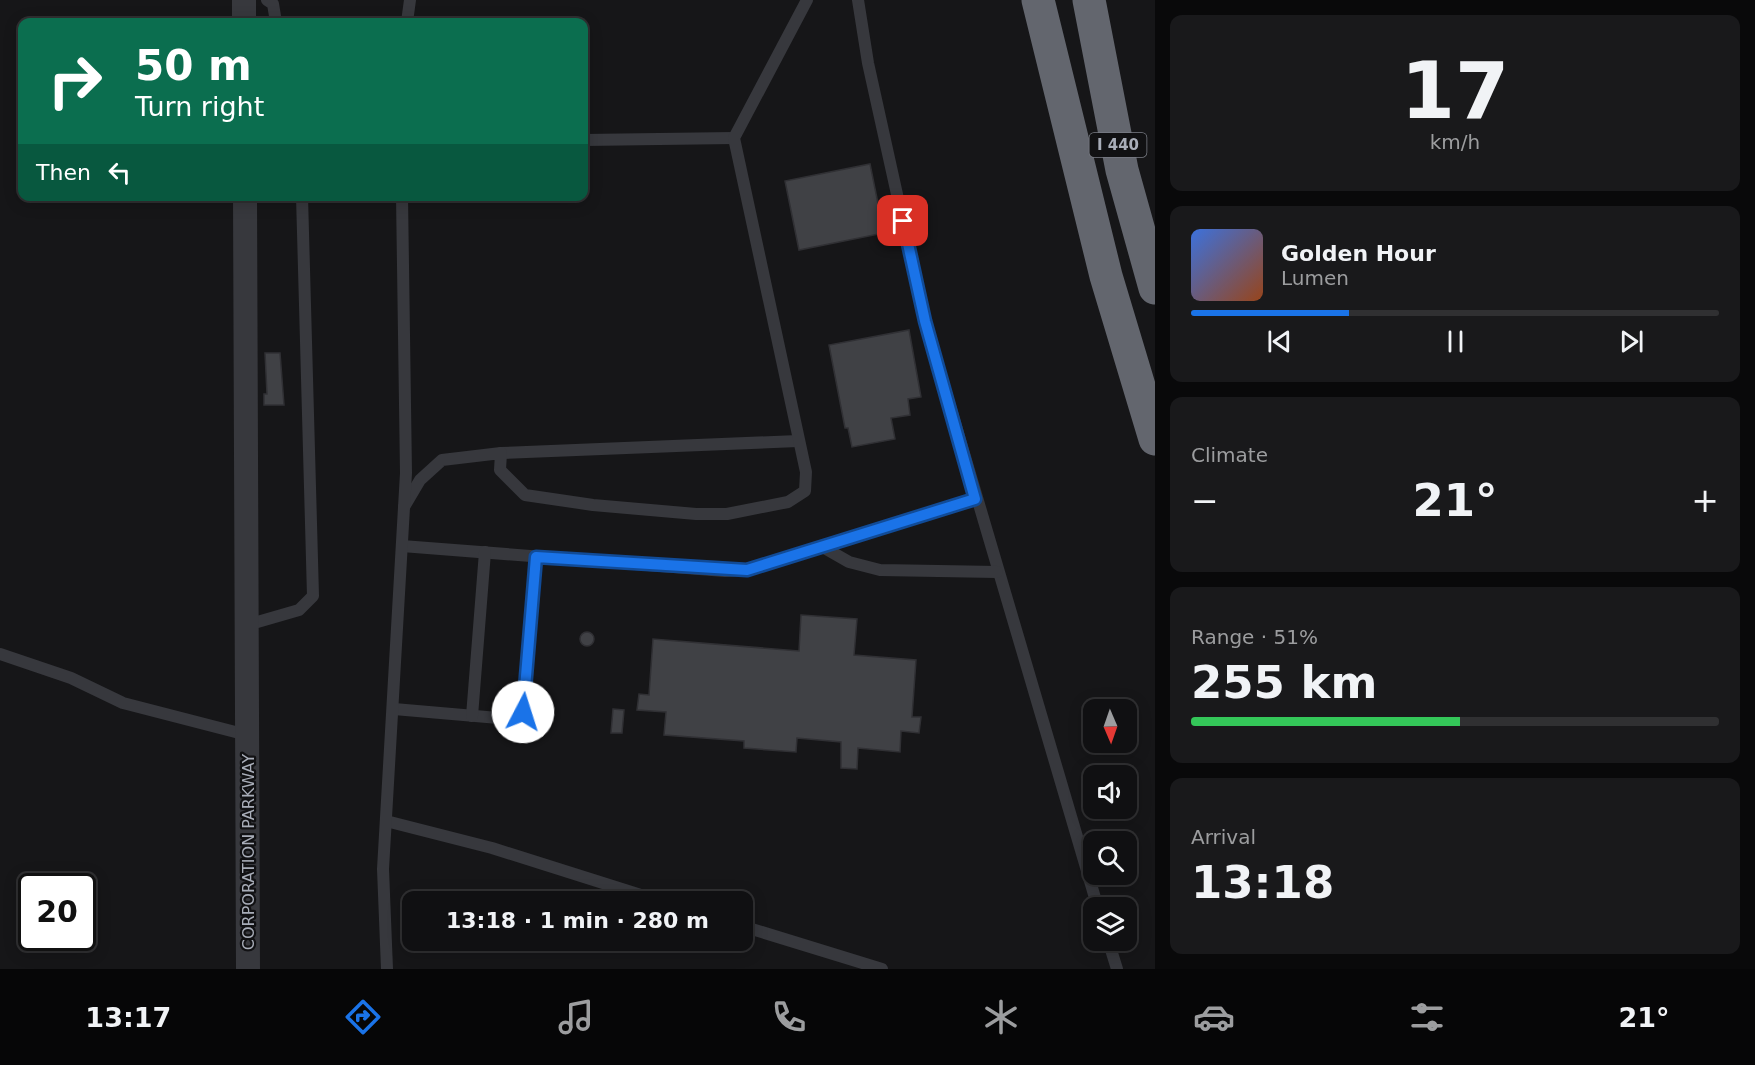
<!DOCTYPE html>
<meta charset="utf-8">
<style>
body{margin:0;font-family:"DejaVu Sans",sans-serif;background:#19191b;color:#f1f3f6;height:100vh;display:flex;flex-direction:column;font-size:22px;white-space:nowrap}
*{box-sizing:border-box;margin:0}
p{font-size:20px;color:#9c9d9f}
.icon{flex:none;width:33px;height:33px;fill:none;stroke:currentColor;stroke-width:2;stroke-linecap:round;stroke-linejoin:round}
.map{position:relative;flex:1;overflow:hidden}
.side{display:flex;flex-direction:column;gap:15px;padding:15px;background:#09090a;width:600px}
.side>*{flex:none}
.banner{position:absolute;left:18px;top:18px;width:570px;height:183px;border-radius:12px;box-shadow:0 3px 15px #0003,0 0 0 2px #303032;background:#0b6e4f;color:#fff;overflow:hidden}
.needle{width:39px;rotate:178deg}
.tools{position:absolute;left:1083px;top:699px;display:grid;gap:12px}
.tools a{display:grid;place-items:center;width:54px;height:54px;border-radius:12px;background:#101012;box-shadow:0 3px 15px #0003,0 0 0 2px #303032;font-size:30px}
.speed{position:absolute;left:18px;top:873px;display:flex;gap:12px;font-size:30px;font-weight:700;text-align:center}
.speed>*{display:grid;place-content:center;width:78px;height:78px;border-radius:50%;background:#101012;box-shadow:0 3px 15px #0003,0 0 0 2px #303032;line-height:1}
.speed .limit{border:3px solid #111;border-radius:9px;background:#fff;color:#111}
.pin{position:absolute;display:grid;place-items:center;width:51px;height:51px;color:#fff;margin:-26px;border-radius:12px;box-shadow:0 3px 9px #0006}
.me{position:absolute;width:66px;margin:-33px;rotate:5deg;stroke-linejoin:round;filter:drop-shadow(0 0 4px #0008)}
.turn{display:flex;align-items:center;gap:21px;height:126px;padding:0 18px;font-size:27px}
.turn .icon{width:78px;height:78px;stroke-width:2.5}
.turn b{display:block;font-size:42px;line-height:51px}
.then{display:flex;align-items:center;height:57px;padding:0 18px;background:#0003;gap:12px;font-size:22px}
.big{font-size:45px;font-weight:600;line-height:1.1}
.side .tile{flex:1;display:flex;flex-direction:column;justify-content:center;gap:9px;min-width:0;padding:0 21px;border-radius:12px;background:#19191b}
.side .dial{align-items:center;gap:0}
.dial b{font-size:78px;line-height:1}
.song{display:flex;align-items:center;gap:18px}
.cover{width:72px;height:72px;border-radius:9px;background:linear-gradient(135deg,hsl(220 70% 55%),hsl(20 70% 35%))}
.played{height:6px;border-radius:3px;background:linear-gradient(90deg,#1a73e8 30%,#303032 30%)}
.keys{display:flex;justify-content:space-around;direction:ltr}
.heat{display:flex;justify-content:space-between;align-items:center;font-size:33px;direction:ltr}
.charge{height:9px;border-radius:4px;background:linear-gradient(90deg,#34c759 51%,#303032 0)}
.trip{position:absolute;left:402px;top:891px;width:351px;height:60px;border-radius:12px;background:#101012;box-shadow:0 3px 15px #0003,0 0 0 2px #303032;font-weight:600;line-height:60px;text-align:center}
.dock{display:flex;height:96px;justify-content:space-around;align-items:center;background:#060607;color:#9c9d9f}
.dock .icon{width:42px;height:42px}
.dock .active{color:#1a73e8}
.dock b{font-size:27px;color:#f1f3f6}
main{display:flex;flex:1;min-height:0}
.map>svg:first-child{display:block}
.building{fill:#404145;stroke:#303034;stroke-width:1.5}
.lines{fill:none;stroke-linecap:round;stroke-linejoin:round}
.service{stroke:#37383d;stroke-width:12}
.minor{stroke:#37383d;stroke-width:24}
.motorway{stroke:#63666e;stroke-width:33}
.route-casing{stroke:#114b97;stroke-width:15}
.route{stroke:#1a73e8;stroke-width:10}
.labels{text-anchor:middle;dominant-baseline:central;stroke-width:4.5;stroke-linejoin:round;paint-order:stroke}
.shield{fill:#111113;stroke:#7b7e86;stroke-width:1.5}
.shield-label{font-size:15px;font-weight:bold;fill:#a8adb8}
.street-label{font-size:16px;fill:#a8adb8;stroke:#111113}
</style>
<main>
<div class="map">
<svg width="1155" height="969" viewBox="0 0 1155 969">
<rect width="100%" height="100%" fill="#161618"/>
<g class="building">
<polygon points="870,164 884,233 799,250 785,181"/>
<polygon points="909,330 921,397 908,399 910,415 891,418 895,439 852,447 848,428 845,428 829,345"/>
<polygon points="265,353 280,353 284,405 264,405 264,394 267,394"/>
<polygon points="801,615 857,619 854,655 916,660 912,717 921,717 919,733 901,731 900,752 858,748 857,769 841,768 841,742 797,738 796,752 744,748 744,741 664,735 666,712 637,710 639,694 649,695 653,639 799,651"/>
<circle cx="587" cy="639" r="7"/>
<polygon points="613,709 624,710 622,733 611,733"/>
</g>
<g class="lines">
<g class="service">
<polyline points="267,0 273,4 276,22"/>
<polyline points="858,0 868,63 925,321 1098,908"/>
<polyline points="407,22 410,0"/>
<polyline points="584,140 734,138"/>
<polyline points="501,453 798,441"/>
<polyline points="404,507 420,480 442,460 501,453 500,470 525,495 593,505 696,514 727,514 788,502 805,491 806,472 734,138 807,0"/>
<polyline points="402,546 725,571 747,570 975,499"/>
<polyline points="821,546 849,562 880,570 997,572"/>
<polyline points="247,625 299,610 313,596 302,196"/>
<polyline points="0,654 71,678 123,703 247,735"/>
<polyline points="394,709 510,719 523,712 536,557"/>
<polyline points="472,716 485,552"/>
<polyline points="386,821 492,848 663,902"/>
<polyline points="742,926 882,969"/>
<polyline points="1108,940 1117,969"/>
<polyline points="387,969 383,869 406,473 402,196"/>
</g>
<g class="minor">
<polyline points="244,0 244,22"/>
<polyline points="245,196 248,969"/>
</g>
<g class="motorway">
<polyline points="1038,0 1106,276 1155,439"/>
<polyline points="1089,0 1122,170 1155,288"/>
</g>
</g>
<g class="lines">
<defs>
<polyline id="route" points="523,712 536,557 747,570 975,499 925,321 903,221"/>
</defs>
<use href="#route" class="route-casing"/>
<use href="#route" class="route"/>
</g>
<g class="labels">
<rect class="shield" x="1089.5" y="133" width="57" height="24" rx="4.5"/>
<g class="shield-label">
<text x="1118" y="145">I 440</text>
</g>
<g class="street-label">
<text transform="translate(248 852) rotate(-90)">CORPORATION PARKWAY</text>
</g>
</g>
</svg>
<div class="tools">
<a><svg class="needle" viewBox="-14 -14 28 28"><path d="M0-13l5 13h-10z" fill="#e53935"/><path d="M0 13l5-13h-10z" fill="#9c9d9f"/></svg></a>
<a><svg class="icon" aria-label="sound" viewBox="0 0 24 24"><path d="M4 9h4l5-4v14l-5-4H4zM17 9q2 3 0 6"/></svg></a>
<a><svg class="icon" aria-label="search" viewBox="0 0 24 24"><circle cx="10" cy="10" r="6"/><path d="M15 15l6 6"/></svg></a>
<a><svg class="icon" aria-label="layers" viewBox="0 0 24 24"><path d="M12 4l9 5-9 5-9-5zM3 14l9 5 9-5"/></svg></a>
</div>
<div class="speed"><div class="limit">20</div></div>
<div class="pin" style="left:903px;top:221px;background:#d93025"><svg class="icon" aria-label="arrive" viewBox="0 0 24 24"><path d="M6 21V4h12l-3 4 3 4H6"/></svg></div>
<svg class="me" style="left:523px;top:712px" viewBox="-20 -20 40 40"><circle r="19" fill="#fff"/><path d="M0-13L10 11 0 6-10 11z" fill="#1a73e8"/></svg>
<div class="trip">13:18 · 1 min · 280 m</div>
<div class="banner">
<div class="turn"><svg class="icon" aria-label="right" viewBox="0 0 24 24"><path d="M7 20v-9h11M14 6l5 5-5 5"/></svg><div><b>50 m</b>Turn right</div></div>
<div class="then">Then<svg class="icon" aria-label="left" viewBox="0 0 24 24"><path d="M17 20v-9H6M10 6l-5 5 5 5"/></svg></div>
</div>
</div>
<section class="side">
<div class="tile dial"><b>17</b><p>km/h</p></div>
<div class="tile">
<div class="song"><i class="cover"></i><div><b>Golden Hour</b><p>Lumen</p></div></div>
<div class="played"></div>
<div class="keys"><svg class="icon" aria-label="previous" viewBox="0 0 24 24"><path d="M18 5L8 12l10 7zM5 5v14"/></svg><svg class="icon" aria-label="pause" viewBox="0 0 24 24"><path d="M8 5v14M16 5v14"/></svg><svg class="icon" aria-label="next" viewBox="0 0 24 24"><path d="M6 5l10 7-10 7zM19 5v14"/></svg></div>
</div>
<div class="tile"><p>Climate</p>
<div class="heat"><a>−</a><b class="big">21°</b><a>+</a></div>
</div>
<div class="tile"><p>Range · 51%</p><b class="big">255 km</b><div class="charge"></div></div>
<div class="tile"><p>Arrival</p><b class="big">13:18</b></div>
</section>
</main>
<nav class="dock">
<b>13:17</b>
<svg class="icon active" aria-label="directions" viewBox="0 0 24 24"><path d="M12 3l9 9-9 9-9-9zM9 14v-3h6M13 9l2 2-2 2"/></svg>
<svg class="icon" aria-label="music" viewBox="0 0 24 24"><path d="M9 18V5l10-2v13"/><circle cx="6" cy="18" r="3"/><circle cx="16" cy="16" r="3"/></svg>
<svg class="icon" aria-label="phone" viewBox="0 0 24 24"><path d="M5 4h4l2 5-3 2q2 4 5 5l2-3 5 2v4C11 20 4 13 5 4z"/></svg>
<svg class="icon" aria-label="climate" viewBox="0 0 24 24"><path d="M12 3v18M4 7l16 10M4 17L20 7"/></svg>
<svg class="icon" aria-label="car" viewBox="0 0 24 24"><path d="M5 17H2v-5l4-1 3-4h7l3 4 3 1v5h-3M9 17h6M6 11h13"/><circle cx="7" cy="17" r="2"/><circle cx="17" cy="17" r="2"/></svg>
<svg class="icon" aria-label="filters" viewBox="0 0 24 24"><path d="M4 7h16M4 17h16"/><circle cx="9" cy="7" r="2"/><circle cx="15" cy="17" r="2"/></svg>
<b>21°</b>
</nav>
